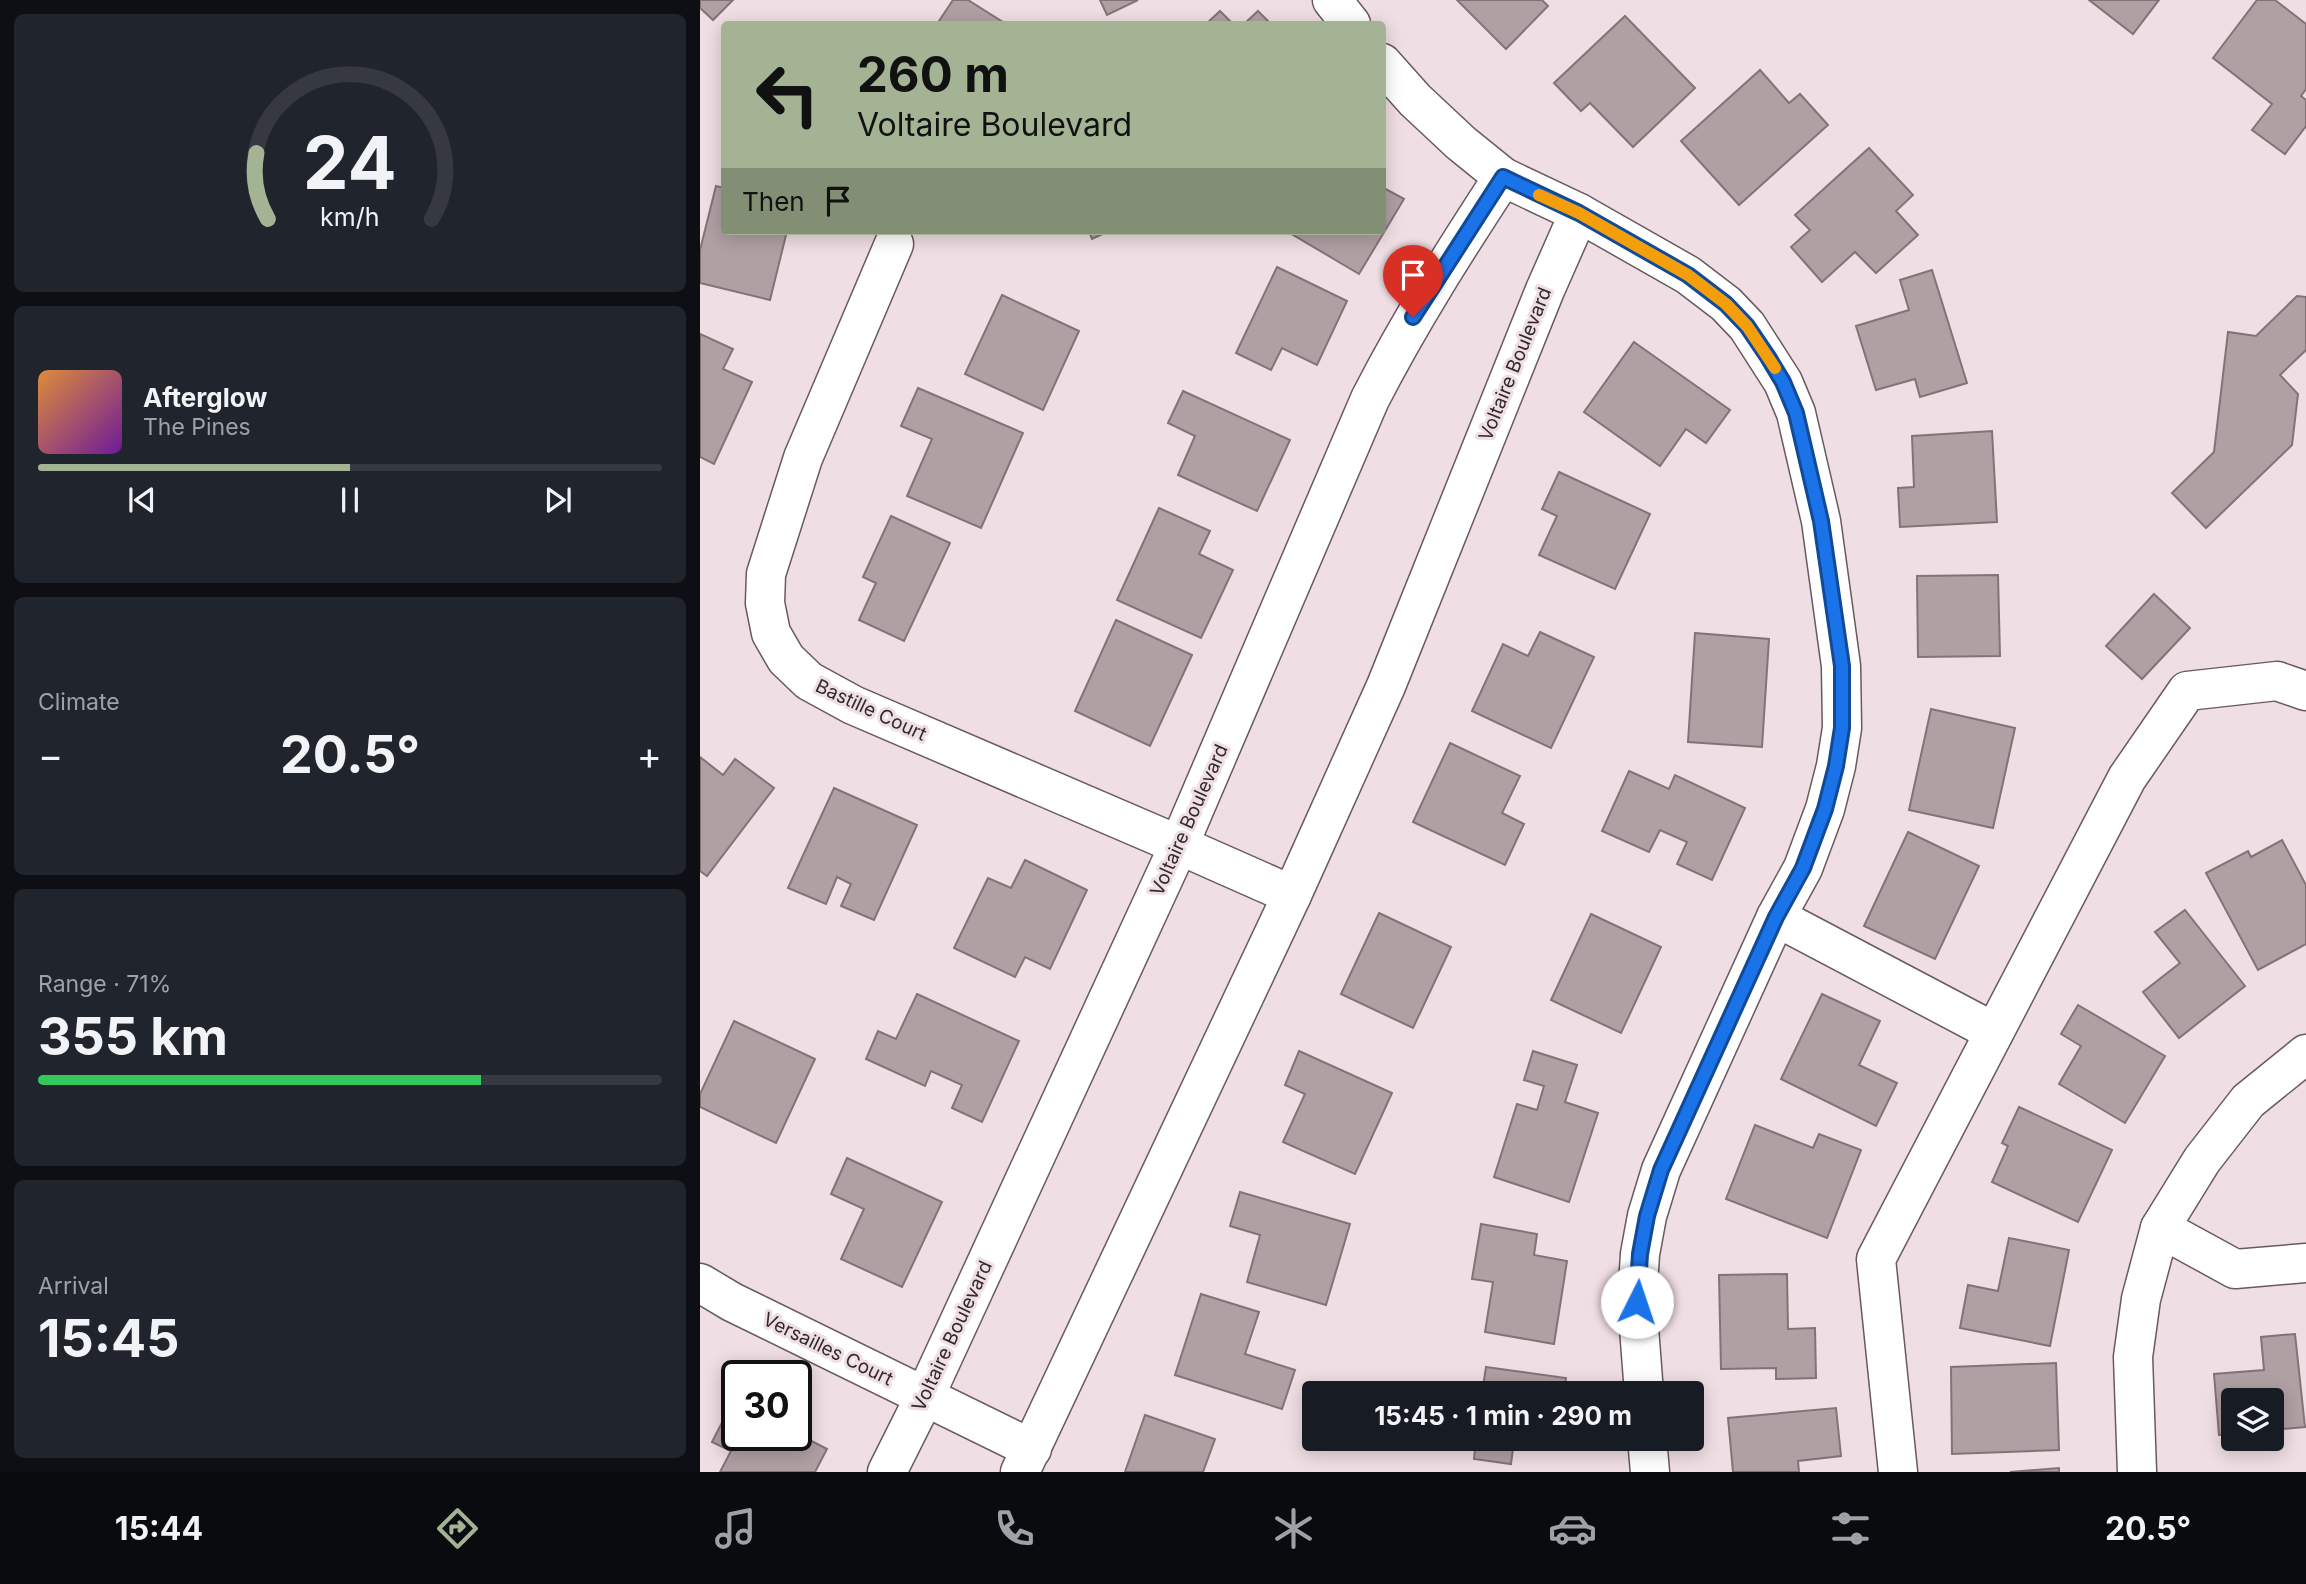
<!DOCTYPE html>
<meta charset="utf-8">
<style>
body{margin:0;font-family:Inter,sans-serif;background:#20242c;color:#f1f3f6;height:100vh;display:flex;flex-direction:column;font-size:26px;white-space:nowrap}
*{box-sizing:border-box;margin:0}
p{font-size:23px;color:#9ea1a6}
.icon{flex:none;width:38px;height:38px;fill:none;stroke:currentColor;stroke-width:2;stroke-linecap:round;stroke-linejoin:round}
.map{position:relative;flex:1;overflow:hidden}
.details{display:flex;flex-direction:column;gap:14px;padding:14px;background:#0d0f14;width:700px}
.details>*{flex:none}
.guide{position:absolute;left:21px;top:21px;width:665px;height:214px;border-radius:7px;box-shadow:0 4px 18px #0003;background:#a3b393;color:#111;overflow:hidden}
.controls{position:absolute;left:1521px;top:1388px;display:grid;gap:14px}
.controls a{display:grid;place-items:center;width:63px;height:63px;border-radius:7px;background:#171b24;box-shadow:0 4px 18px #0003;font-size:35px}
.speed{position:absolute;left:21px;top:1360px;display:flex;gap:14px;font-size:35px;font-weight:700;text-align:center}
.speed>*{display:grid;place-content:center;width:91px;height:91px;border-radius:50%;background:#171b24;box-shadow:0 4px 18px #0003;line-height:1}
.speed .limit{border:4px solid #111;border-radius:10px;background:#fff;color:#111}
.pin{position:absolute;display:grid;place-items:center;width:60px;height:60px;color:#fff;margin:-72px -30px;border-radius:50% 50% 50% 0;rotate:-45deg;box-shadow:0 0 7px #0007}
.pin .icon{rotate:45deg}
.me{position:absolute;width:77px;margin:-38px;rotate:4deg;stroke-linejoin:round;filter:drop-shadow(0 0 5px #0008)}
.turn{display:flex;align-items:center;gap:24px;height:147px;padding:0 21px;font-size:32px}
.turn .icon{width:91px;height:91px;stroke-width:2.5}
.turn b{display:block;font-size:49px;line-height:60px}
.then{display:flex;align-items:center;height:66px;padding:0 21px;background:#0003;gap:14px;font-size:26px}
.big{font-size:52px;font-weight:700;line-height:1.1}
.details .widget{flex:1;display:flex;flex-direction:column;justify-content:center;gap:10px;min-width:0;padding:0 24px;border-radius:10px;background:#20242c}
.details .dial{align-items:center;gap:0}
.dial svg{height:182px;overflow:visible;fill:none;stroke:#363941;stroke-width:7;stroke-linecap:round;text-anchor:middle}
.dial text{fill:#f1f3f6;stroke:none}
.song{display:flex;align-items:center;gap:21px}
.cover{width:84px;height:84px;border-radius:10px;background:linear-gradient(135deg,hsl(30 70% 55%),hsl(280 70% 35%))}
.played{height:7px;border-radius:4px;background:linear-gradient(90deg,#a3b393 50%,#363941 50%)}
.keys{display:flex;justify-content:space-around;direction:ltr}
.heat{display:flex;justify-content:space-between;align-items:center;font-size:38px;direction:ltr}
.charge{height:10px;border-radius:5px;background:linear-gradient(90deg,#34c759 71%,#363941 0)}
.trip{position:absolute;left:602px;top:1381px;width:402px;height:70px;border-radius:7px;background:#171b24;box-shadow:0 4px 18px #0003;font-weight:700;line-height:70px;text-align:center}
.dock{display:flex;height:112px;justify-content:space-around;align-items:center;background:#090b0e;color:#9ea1a6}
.dock .icon{width:49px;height:49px}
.dock .current{color:#a3b393}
.dock b{font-size:32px;color:#f1f3f6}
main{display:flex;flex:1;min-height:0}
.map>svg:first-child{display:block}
.building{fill:#b0a0a4;stroke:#827377;stroke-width:2}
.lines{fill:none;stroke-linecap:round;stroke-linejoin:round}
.minor-casing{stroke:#685a5e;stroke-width:41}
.minor{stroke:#fff;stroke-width:38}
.route-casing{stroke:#114b97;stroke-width:18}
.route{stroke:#1a73e8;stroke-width:12}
.slow{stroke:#f59e0b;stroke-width:12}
.labels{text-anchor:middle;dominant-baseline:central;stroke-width:6;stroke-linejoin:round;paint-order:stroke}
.street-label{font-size:19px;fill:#312a2c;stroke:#efdee3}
</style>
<main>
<section class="details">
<div class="widget dial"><svg viewBox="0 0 100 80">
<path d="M14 69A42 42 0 1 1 86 69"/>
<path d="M14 69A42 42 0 0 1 9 40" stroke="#a3b393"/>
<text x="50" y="56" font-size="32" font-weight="700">24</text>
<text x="50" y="72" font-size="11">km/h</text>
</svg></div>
<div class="widget">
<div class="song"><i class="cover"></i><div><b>Afterglow</b><p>The Pines</p></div></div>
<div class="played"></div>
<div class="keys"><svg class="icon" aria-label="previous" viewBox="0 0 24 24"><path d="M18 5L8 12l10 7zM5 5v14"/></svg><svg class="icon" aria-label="pause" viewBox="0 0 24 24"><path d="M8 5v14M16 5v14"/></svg><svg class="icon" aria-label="next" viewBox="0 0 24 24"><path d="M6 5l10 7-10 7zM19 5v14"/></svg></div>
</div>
<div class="widget"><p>Climate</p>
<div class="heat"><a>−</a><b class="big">20.5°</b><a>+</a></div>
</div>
<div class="widget"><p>Range · 71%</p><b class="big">355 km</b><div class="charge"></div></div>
<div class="widget"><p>Arrival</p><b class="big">15:45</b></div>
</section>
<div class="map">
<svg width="1606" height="1472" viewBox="0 0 1606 1472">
<rect width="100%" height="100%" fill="#efdee3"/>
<g class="building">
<polygon points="0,0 33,0 13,20 0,8"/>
<polygon points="253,0 268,0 306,24 237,24"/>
<polygon points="400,0 438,0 407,15"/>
<polygon points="757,0 842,0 848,6 806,49"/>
<polygon points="1389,0 1459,0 1433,34"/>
<polygon points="1557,0 1575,0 1606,24 1606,89 1601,96 1606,100 1606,126 1585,154 1552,130 1572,104 1513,58"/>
<polygon points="520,11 533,24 506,24"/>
<polygon points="558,11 571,24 544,24"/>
<polygon points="925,16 995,88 933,147 890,103 881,111 854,83"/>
<polygon points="1060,70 1089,103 1100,94 1128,125 1039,205 981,141"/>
<polygon points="1169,148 1213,195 1196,211 1218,235 1176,273 1155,252 1122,282 1091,247 1110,230 1095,215"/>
<polygon points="16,186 24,188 24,231 87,231 70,300 0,283 0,250"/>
<polygon points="682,187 704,199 659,274 590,233 591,231 682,231"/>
<polygon points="389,231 409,231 392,239"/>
<polygon points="577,267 647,301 617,365 582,348 571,370 536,353"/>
<polygon points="1232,270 1267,383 1220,397 1215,379 1176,390 1156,326 1209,310 1200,280"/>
<polygon points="302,295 379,331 343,410 265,374"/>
<polygon points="1597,296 1606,297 1606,350 1580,375 1598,394 1592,445 1506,528 1472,493 1514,452 1528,332 1556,336"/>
<polygon points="0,334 33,349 23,369 52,382 14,464 0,457"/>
<polygon points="934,342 1030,410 1006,443 986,429 960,466 884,412"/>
<polygon points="218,388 323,433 281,528 207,496 232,439 201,426"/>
<polygon points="483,391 590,440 557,511 478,475 495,436 468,423"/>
<polygon points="1292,431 1297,522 1200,527 1198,488 1214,487 1212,436"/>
<polygon points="859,472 950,514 915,589 839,555 857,516 842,509"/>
<polygon points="459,508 510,531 499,554 533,570 501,638 417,600"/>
<polygon points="191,516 250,543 204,641 159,620 176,583 163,577"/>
<polygon points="1298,575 1300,656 1218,657 1217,576"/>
<polygon points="1454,594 1490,628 1442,679 1406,646"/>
<polygon points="416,620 492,655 450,746 375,711"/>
<polygon points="840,632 894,657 851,748 772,711 803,644 828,656"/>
<polygon points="995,633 1069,639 1062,747 988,742"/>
<polygon points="1231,709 1315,728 1293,828 1209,810"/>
<polygon points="750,743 820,776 802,813 824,824 805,865 713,822"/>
<polygon points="0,757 23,775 35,759 74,788 7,876 0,871"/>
<polygon points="929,771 969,789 975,775 1045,808 1012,880 977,864 987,842 960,830 949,852 902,831"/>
<polygon points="134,788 217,825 174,920 141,906 151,884 137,877 126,904 88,888"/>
<polygon points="1208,832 1279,866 1235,959 1164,926"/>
<polygon points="1582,840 1606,885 1606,944 1558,970 1506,873 1548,851 1551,857"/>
<polygon points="325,860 387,890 350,969 325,957 315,977 254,948 288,878 311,888"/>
<polygon points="1485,910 1545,986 1479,1038 1443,992 1480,963 1455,932"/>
<polygon points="679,913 751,947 713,1028 641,994"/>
<polygon points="891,914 961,947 921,1033 851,1000"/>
<polygon points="217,994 319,1041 282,1122 252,1108 262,1085 231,1071 225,1086 166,1059 178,1031 196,1039"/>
<polygon points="1122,994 1180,1021 1159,1065 1197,1083 1176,1126 1081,1079"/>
<polygon points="1378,1005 1465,1056 1425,1123 1359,1084 1381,1046 1361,1034"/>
<polygon points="34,1021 115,1059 76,1143 0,1107 0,1094"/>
<polygon points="599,1051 692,1093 655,1174 583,1142 605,1094 585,1085"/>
<polygon points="833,1051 877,1065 865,1102 898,1113 869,1202 794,1177 817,1104 837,1110 844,1086 824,1080"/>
<polygon points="1319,1107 1412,1150 1378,1222 1292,1182 1308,1146 1302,1143"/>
<polygon points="1055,1125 1113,1148 1119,1134 1161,1150 1127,1238 1026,1199"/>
<polygon points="147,1158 242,1202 202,1287 141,1259 164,1209 131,1194"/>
<polygon points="540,1192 650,1224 626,1305 547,1282 560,1235 530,1226"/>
<polygon points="781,1224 837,1234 834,1255 867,1261 854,1344 785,1332 793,1282 772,1279"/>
<polygon points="1309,1238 1369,1250 1350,1346 1260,1328 1268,1285 1298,1291"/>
<polygon points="1087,1274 1088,1329 1115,1328 1116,1378 1076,1379 1076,1368 1021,1369 1019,1275"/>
<polygon points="501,1294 559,1312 545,1354 595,1370 582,1409 475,1375"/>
<polygon points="1595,1334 1605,1427 1572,1430 1572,1400 1533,1400 1533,1434 1519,1435 1514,1374 1564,1370 1561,1337"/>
<polygon points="1356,1363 1359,1450 1252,1454 1251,1367"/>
<polygon points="786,1367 866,1378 864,1393 760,1393 762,1384 783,1387"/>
<polygon points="33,1401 37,1403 37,1435 96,1435 96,1433 127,1449 115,1472 20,1472 31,1451 12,1442"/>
<polygon points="1136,1408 1141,1456 1098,1461 1099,1472 1033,1472 1028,1418"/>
<polygon points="445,1415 515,1439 503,1472 425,1472"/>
<polygon points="776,1438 858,1438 856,1447 814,1441 811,1464 774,1459"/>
<polygon points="1359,1468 1359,1472 1310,1472"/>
</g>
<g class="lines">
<defs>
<g id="minor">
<polyline points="632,0 651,24"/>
<polyline points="682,63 715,100 761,143 803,177 879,213 988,275 1026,304 1047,326 1083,382 1096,413 1121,521 1141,666 1142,728 1136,766 1125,809 1103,868 1076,917 961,1170 947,1216 940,1254 937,1302 944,1393"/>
<polyline points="194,244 103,458 66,574 65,603 71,633 86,659 109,681 153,705 479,845 592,895"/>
<polyline points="1076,917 1294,1032"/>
<polyline points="1460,1228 1535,1269 1606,1263"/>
<polyline points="0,1283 32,1302 332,1449"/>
<polyline points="947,1438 950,1472"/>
<path d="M187 1472 225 1396 479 845 670 399C710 321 756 249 803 177"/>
<polyline points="320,1472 592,895 686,686 845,290 879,213"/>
<polyline points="1198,1472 1176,1259 1427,778 1487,691 1577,681 1606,691"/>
<polyline points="1437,1472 1433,1357 1441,1299 1460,1228 1502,1160 1548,1101 1606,1054"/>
</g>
</defs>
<use href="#minor" class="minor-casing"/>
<use href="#minor" class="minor"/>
</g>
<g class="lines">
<defs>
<polyline id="route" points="713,317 803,177 879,213 988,275 1026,304 1047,326 1068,357 1083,382 1096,413 1121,521 1142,666 1142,728 1136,766 1125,809 1103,868 1076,917 961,1170 947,1216 940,1254 937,1302"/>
</defs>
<use href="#route" class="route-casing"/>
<use href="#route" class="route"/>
<polyline class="slow" points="839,195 879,213 988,275 1026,304 1047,326 1075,368"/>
</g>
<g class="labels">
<g class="street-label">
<text transform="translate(815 364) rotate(-68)">Voltaire Boulevard</text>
<text transform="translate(171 710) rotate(25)">Bastille Court</text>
<text transform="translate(489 820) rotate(-66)">Voltaire Boulevard</text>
<text transform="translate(252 1336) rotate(-65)">Voltaire Boulevard</text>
<text transform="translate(128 1349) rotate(26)">Versailles Court</text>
</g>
</g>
</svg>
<div class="controls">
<a><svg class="icon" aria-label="layers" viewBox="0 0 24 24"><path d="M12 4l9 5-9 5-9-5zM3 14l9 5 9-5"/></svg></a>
</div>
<div class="speed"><div class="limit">30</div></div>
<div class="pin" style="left:713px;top:317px;background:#d93025"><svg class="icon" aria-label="arrive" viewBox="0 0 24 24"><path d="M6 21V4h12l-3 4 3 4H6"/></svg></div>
<svg class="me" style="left:937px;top:1302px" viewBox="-20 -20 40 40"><circle r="19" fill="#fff"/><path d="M0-13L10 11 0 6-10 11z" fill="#1a73e8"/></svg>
<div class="trip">15:45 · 1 min · 290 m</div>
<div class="guide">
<div class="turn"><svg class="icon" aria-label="left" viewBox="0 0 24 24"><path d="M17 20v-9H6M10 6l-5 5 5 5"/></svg><div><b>260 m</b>Voltaire Boulevard</div></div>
<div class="then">Then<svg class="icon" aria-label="arrive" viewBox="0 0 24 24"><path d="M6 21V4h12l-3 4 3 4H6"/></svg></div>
</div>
</div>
</main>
<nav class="dock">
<b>15:44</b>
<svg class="icon current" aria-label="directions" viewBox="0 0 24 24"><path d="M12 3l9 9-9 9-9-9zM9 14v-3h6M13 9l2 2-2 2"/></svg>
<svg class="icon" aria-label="music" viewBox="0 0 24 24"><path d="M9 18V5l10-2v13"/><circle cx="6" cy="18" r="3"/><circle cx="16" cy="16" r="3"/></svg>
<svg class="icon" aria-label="phone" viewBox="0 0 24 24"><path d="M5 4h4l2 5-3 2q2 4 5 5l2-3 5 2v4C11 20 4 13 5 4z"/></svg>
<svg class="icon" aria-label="climate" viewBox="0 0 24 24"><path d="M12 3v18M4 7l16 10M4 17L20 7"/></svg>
<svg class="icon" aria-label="car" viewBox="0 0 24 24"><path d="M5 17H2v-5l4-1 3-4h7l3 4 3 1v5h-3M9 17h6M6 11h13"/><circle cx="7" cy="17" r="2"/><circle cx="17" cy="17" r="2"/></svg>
<svg class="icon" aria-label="filters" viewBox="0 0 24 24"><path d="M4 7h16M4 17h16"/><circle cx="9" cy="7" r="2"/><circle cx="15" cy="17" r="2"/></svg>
<b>20.5°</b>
</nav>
